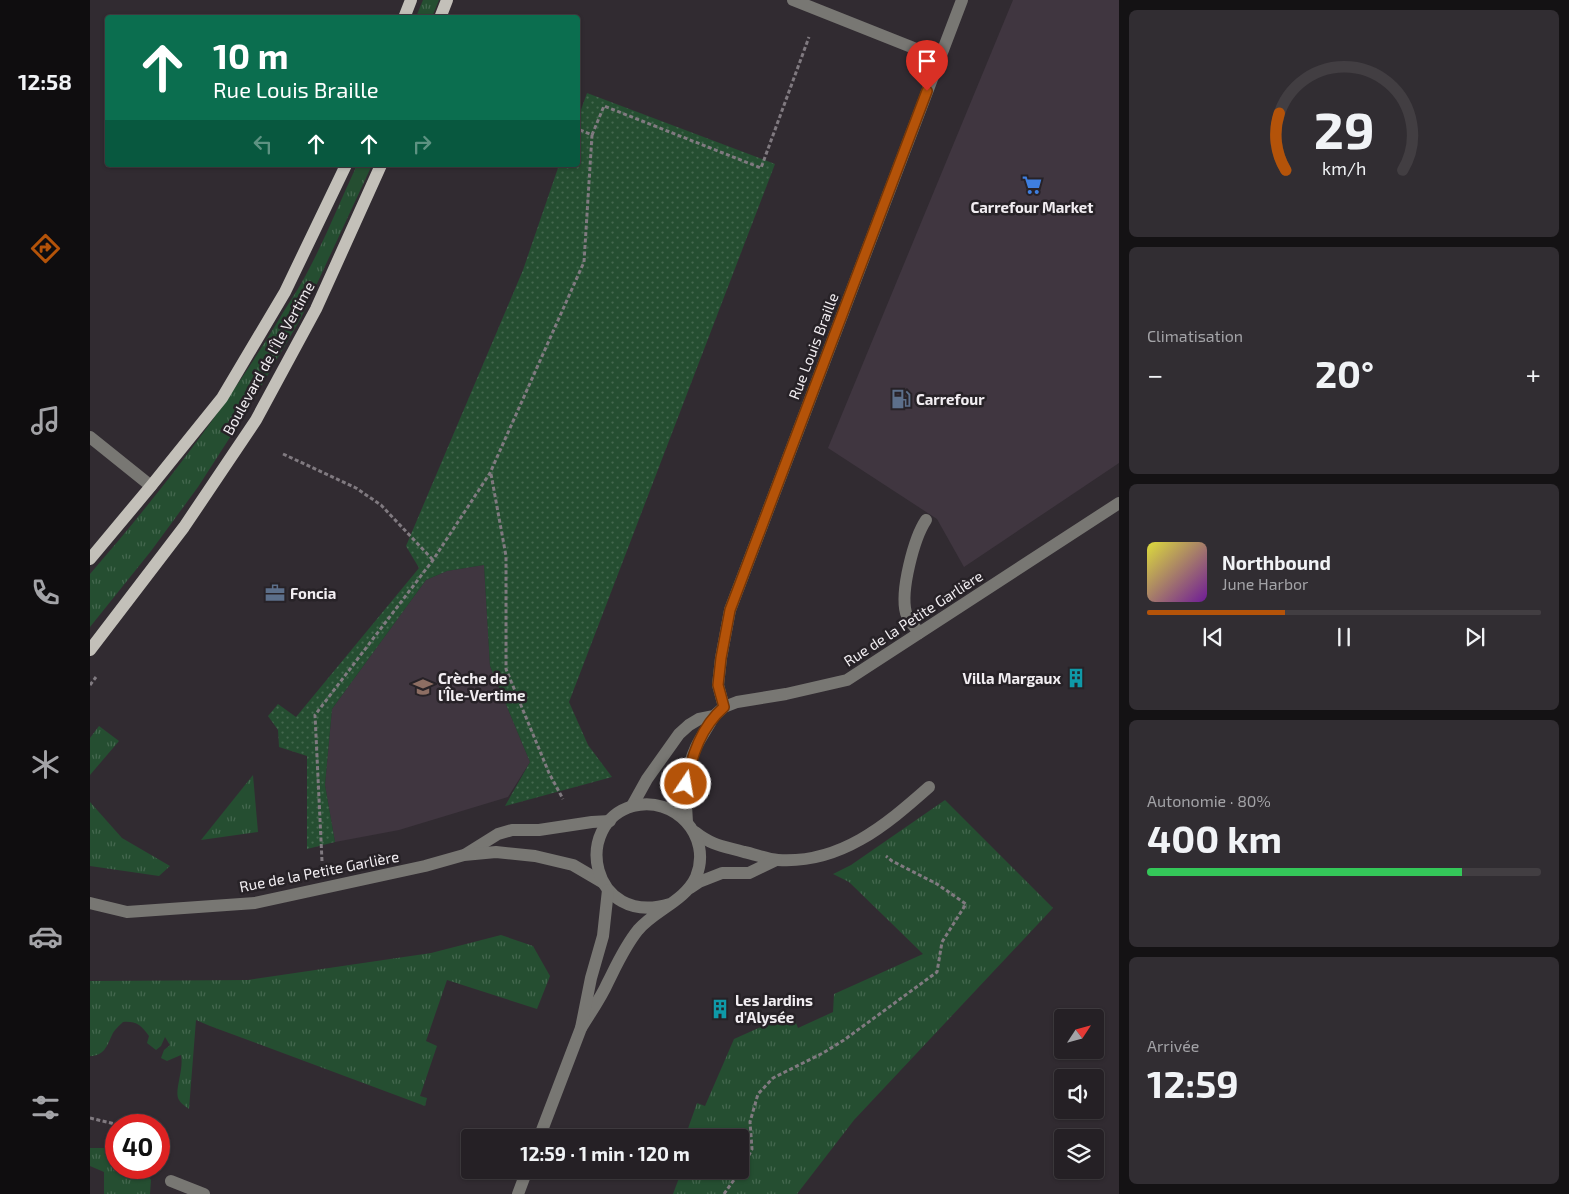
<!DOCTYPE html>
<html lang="fr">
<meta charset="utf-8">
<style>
body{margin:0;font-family:"Exo 2",sans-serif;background:#312d32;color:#f1f3f6;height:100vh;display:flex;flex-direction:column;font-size:19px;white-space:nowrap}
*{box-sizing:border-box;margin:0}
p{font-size:16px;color:#a3a3a7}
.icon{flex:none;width:28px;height:28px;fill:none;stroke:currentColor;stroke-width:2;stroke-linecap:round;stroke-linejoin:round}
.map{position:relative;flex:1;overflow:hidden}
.panel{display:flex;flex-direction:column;gap:10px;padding:10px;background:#141214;width:450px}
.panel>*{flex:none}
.banner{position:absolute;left:15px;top:15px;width:475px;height:152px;border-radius:5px;box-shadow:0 1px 4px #0004,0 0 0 1px #423e42;background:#0b6e4f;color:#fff;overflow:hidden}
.needle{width:32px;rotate:54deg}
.buttons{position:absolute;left:964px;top:1009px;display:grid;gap:10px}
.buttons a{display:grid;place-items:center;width:50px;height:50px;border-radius:5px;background:#252025;box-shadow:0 1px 4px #0004,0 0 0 1px #423e42;font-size:25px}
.speed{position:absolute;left:15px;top:1114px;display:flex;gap:10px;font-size:25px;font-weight:700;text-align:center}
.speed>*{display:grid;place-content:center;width:65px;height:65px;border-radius:50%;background:#252025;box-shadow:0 1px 4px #0004,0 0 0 1px #423e42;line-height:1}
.speed .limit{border:8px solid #d22;background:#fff;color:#111}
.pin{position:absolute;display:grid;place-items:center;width:42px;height:42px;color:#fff;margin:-51px -21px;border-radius:50% 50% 50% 0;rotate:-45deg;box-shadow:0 0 5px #0007}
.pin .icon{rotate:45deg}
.me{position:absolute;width:55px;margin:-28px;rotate:12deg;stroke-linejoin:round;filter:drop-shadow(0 0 4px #0008)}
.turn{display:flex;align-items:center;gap:18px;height:105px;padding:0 25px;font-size:22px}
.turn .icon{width:65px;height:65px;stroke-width:2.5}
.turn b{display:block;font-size:35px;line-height:42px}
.lanes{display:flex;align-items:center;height:48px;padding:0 25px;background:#0003;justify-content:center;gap:25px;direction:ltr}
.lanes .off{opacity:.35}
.big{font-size:38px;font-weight:700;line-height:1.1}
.panel .widget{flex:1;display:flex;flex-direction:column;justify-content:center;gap:8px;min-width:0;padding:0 18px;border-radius:8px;background:#312d32}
.panel .dial{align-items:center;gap:0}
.dial svg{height:130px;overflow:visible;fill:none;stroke:#423e42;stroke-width:7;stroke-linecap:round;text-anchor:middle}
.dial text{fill:#f1f3f6;stroke:none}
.song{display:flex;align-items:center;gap:15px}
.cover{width:60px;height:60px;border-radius:8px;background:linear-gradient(135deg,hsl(60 70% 55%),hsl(280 70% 35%))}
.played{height:5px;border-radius:2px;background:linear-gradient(90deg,#b45309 35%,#423e42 35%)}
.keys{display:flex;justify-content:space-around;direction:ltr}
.heat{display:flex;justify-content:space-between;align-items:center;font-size:28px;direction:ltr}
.charge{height:8px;border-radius:4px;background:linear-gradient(90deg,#34c759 80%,#423e42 0)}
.trip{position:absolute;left:371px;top:1129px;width:288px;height:50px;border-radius:5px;background:#252025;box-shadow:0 1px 4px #0004,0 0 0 1px #423e42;font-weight:700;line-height:50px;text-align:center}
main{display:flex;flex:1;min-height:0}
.tabs{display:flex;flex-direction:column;width:90px;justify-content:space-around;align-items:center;background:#0f0d0f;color:#a3a3a7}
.tabs .icon{width:35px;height:35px}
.tabs .on{color:#b45309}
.tabs b{font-size:22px;color:#f1f3f6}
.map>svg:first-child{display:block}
.built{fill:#403640}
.grass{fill:url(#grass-tufts)}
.park{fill:url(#park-dots)}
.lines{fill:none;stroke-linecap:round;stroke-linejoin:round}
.path{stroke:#807a80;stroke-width:3;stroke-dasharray:4 2.5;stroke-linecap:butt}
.minor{stroke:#787773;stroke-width:12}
.major{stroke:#c3c0b9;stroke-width:12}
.route-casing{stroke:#753606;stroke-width:12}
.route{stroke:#b45309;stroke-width:9}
.labels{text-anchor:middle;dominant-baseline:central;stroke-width:5;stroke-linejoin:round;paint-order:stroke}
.poi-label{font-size:15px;font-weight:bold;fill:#f1edf1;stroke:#272227;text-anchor:start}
.street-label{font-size:15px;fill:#f1edf1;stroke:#272227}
</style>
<main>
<nav class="tabs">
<b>12:58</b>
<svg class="icon on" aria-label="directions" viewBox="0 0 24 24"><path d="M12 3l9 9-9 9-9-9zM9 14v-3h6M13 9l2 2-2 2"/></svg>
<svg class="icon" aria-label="music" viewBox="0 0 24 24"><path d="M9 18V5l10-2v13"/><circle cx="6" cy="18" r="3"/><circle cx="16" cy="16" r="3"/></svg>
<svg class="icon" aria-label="phone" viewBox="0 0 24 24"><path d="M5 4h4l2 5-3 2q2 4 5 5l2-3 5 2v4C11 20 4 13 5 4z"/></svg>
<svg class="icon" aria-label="climate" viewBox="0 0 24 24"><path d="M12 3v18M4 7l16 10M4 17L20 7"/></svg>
<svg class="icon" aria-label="car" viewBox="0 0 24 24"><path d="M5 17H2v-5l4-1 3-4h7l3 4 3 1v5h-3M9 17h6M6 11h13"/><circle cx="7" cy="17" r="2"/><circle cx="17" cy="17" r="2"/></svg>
<svg class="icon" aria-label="filters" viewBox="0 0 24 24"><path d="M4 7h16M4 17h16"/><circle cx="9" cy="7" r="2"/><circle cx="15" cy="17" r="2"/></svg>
</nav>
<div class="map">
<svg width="1029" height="1194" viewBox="0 0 1029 1194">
<defs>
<pattern id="grass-tufts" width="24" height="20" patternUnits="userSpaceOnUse" patternTransform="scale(1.25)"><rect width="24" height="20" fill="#254e31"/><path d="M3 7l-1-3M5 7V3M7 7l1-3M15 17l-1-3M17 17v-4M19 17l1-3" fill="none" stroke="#45684f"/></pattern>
<pattern id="park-dots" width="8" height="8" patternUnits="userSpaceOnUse" patternTransform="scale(1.25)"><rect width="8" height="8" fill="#254e31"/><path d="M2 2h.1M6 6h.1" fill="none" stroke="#45684f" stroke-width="1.8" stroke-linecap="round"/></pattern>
</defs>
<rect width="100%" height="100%" fill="#312b31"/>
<g class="built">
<polygon points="923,0 1029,0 1029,463 874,567 847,519 738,448"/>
<polygon points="394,565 400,666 440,762 418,797 309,830 245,842 235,785 242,709 336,580 357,571"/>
</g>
<g class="grass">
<polygon points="333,0 349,0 342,17 326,17"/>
<path d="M267 165H282L211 318 155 414 108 487 61 551 0 627V574C69 494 133 412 188 321 198 304 210 287 219 269 237 235 251 199 267 165Z"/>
<polygon points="9,726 29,741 0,775 0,738"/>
<polygon points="163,775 168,832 111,840"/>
<polygon points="855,800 963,908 764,1120 707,1194 583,1194 592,1170 650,1170 650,1138 595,1137 607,1103 615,1106 644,1039 702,1013 708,1028 743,1012 744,994 833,954 759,882 743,874 761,865"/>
<polygon points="0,802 32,838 80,866 69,876 0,866"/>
<path d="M411 935 443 946 460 976 447 1009 357 980 336 1041 347 1046 330 1096 337 1098 335 1106 120 1026 106 1020 99 1109C95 1106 90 1103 88 1098 85 1088 94 1069 91 1055L77 1061 71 1058 74 1050 80 1045 75 1037 71 1046 66 1050 57 1043 59 1036C51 1025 46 1021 33 1022 29 1026 24 1030 22 1035 17 1046 14 1056 0 1056V981L158 980 341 953Z"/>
<polygon points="0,1148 17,1148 26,1151 26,1168 52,1168 61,1180 60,1194 14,1194 14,1172 0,1166"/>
</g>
<polygon class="park" points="497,93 685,164 479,702 498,745 522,777 415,806 440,762 400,666 394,565 357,571 336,580 242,709 235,785 245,842 217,849 217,756 189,747 188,730 178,716 188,704 206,717 329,568 316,546 433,270 469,165 488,165 488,118"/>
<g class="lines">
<g class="path">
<polyline points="502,135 514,106 671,168 719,37"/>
<polyline points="193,454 266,488 291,505 343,560"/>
<polyline points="401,474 416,556 416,669 459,773 473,799"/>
<polyline points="0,685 6,677"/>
<polyline points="232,861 225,715 343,560 400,473 494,262 502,135 488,129"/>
<polyline points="0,1118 29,1125"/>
<polyline points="634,1194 653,1167 662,1149 660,1122 668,1094 683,1078 733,1053 754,1040 847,972 852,942 876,904 847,884 802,861 796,856"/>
</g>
<g class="minor">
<polyline points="703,0 849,58"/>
<polyline points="0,437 61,486"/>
<path d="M829 633C825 627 818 619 816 613 810 591 824 538 836 520"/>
<polyline points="634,707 628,685 631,658 640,610 872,0"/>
<polyline points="542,806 557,779 589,734 599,725 609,719 624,716 634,707 647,702 696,694 757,680 1029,503"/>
<path d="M597 822C595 797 595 770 606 747 611 737 618 727 624 716"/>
<path d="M605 832C623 846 633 846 654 852 665 854 676 859 688 860 750 864 795 826 839 787"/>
<polyline points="376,854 408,834 422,830 449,830 502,822 520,821"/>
<polyline points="600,888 609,882 632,873 659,873 686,860"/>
<polyline points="0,903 37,912 165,903 335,866 374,855 406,852 445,856 483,865 512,882"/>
<path d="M491 1028C500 1013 511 998 518 982 527 964 535 946 548 930 565 910 595 901 606 877 623 836 584 795 543 806 482 823 500 928 580 904"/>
<polyline points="449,1138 491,1028 501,978 513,936 518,890"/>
<polyline points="81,1181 114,1194"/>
<polyline points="428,1194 437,1170"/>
</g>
<g class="major">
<polyline points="314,18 321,0"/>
<polyline points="350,18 357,0"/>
<polyline points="0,559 61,486 132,398 195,292 256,165"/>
<polyline points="0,650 94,527 166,420 226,309 291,165"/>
</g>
</g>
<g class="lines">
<defs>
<path id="route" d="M596 784C602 755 611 727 634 707L628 685 631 658 640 610 837 91"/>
</defs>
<use href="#route" class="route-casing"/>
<use href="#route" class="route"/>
</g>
<defs>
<symbol id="supermarket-bare" viewBox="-9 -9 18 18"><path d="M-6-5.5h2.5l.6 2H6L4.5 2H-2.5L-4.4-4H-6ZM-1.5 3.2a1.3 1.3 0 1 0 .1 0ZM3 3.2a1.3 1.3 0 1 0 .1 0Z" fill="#3f7fe0" stroke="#272227" stroke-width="2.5" paint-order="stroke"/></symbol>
<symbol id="fuel-bare" viewBox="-9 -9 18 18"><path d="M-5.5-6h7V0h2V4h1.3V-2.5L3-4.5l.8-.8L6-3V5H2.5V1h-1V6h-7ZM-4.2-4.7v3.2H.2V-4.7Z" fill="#5c6f8a" stroke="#272227" stroke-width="2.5" paint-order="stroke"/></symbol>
<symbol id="office-bare" viewBox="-9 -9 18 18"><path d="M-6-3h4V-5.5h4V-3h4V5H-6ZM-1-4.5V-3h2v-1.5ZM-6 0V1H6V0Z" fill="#5c6f8a" stroke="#272227" stroke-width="2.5" paint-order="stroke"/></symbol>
<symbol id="building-bare" viewBox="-9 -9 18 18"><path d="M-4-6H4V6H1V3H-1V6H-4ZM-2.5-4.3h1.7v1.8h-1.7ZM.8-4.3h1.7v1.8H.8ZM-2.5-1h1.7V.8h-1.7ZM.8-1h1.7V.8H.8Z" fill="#0f9aa8" stroke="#272227" stroke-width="2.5" paint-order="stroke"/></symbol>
<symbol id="school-bare" viewBox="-9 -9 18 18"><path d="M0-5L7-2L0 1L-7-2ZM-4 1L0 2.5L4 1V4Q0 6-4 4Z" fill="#8d6e63" stroke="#272227" stroke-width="2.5" paint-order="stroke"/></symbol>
</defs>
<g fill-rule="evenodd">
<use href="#supermarket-bare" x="928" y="171" width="28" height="28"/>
<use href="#fuel-bare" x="797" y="385" width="28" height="28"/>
<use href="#office-bare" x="171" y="579" width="28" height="28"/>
<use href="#building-bare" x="972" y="664" width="28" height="28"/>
<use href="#school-bare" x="319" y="673" width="28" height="28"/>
<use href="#building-bare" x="616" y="995" width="28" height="28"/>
</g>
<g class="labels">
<g class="poi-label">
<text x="942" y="207" text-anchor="middle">Carrefour Market</text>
<text x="826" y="399">Carrefour</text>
<text x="200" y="593">Foncia</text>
<text x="348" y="678">Crèche de<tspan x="348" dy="17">l'Île-Vertime</tspan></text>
<text x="971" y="678" text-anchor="end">Villa Margaux</text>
<text x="645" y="1000">Les Jardins<tspan x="645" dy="17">d'Alysée</tspan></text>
</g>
<g class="street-label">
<text transform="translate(723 346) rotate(-69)">Rue Louis Braille</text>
<text transform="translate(178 358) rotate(-61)">Boulevard de l'Île Vertime</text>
<text transform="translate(823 618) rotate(-33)">Rue de la Petite Garlière</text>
<text transform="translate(229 871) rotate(-11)">Rue de la Petite Garlière</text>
</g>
</g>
</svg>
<div class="buttons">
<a><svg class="needle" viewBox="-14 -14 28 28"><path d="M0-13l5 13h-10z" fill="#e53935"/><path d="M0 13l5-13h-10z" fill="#a3a3a7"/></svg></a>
<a><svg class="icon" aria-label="sound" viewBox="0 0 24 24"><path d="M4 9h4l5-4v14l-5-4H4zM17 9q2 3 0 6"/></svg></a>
<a><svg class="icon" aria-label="layers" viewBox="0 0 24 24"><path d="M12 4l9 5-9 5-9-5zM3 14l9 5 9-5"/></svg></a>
</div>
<div class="speed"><div class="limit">40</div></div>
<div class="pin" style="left:837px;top:91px;background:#d93025"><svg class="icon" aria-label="arrive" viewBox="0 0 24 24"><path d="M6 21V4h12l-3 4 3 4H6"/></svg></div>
<svg class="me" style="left:596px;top:784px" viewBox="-20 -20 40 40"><circle r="17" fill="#b45309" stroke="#fff" stroke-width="3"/><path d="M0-11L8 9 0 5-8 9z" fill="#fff"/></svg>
<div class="trip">12:59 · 1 min · 120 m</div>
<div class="banner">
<div class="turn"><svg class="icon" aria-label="ahead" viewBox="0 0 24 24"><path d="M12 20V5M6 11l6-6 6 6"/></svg><div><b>10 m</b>Rue Louis Braille</div></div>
<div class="lanes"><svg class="icon off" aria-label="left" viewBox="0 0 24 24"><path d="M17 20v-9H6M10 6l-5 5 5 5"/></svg><svg class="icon" aria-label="ahead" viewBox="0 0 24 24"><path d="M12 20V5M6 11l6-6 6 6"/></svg><svg class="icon" aria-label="ahead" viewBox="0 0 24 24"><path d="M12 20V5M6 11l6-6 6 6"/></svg><svg class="icon off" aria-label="right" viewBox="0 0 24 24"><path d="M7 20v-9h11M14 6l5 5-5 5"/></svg></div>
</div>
</div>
<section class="panel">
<div class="widget dial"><svg viewBox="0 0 100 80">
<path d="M14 69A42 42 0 1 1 86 69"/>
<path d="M14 69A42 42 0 0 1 10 34" stroke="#b45309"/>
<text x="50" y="56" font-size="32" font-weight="700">29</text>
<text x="50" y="72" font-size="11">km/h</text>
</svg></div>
<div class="widget"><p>Climatisation</p>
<div class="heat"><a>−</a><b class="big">20°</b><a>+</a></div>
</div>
<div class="widget">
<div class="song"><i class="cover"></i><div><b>Northbound</b><p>June Harbor</p></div></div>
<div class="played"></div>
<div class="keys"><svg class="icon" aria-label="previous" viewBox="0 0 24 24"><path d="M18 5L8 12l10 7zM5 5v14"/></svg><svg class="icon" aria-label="pause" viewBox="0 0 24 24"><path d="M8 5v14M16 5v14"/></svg><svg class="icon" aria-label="next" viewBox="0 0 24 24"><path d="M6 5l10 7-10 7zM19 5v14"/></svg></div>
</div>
<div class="widget"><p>Autonomie · 80%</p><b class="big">400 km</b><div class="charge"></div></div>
<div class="widget"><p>Arrivée</p><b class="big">12:59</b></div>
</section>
</main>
